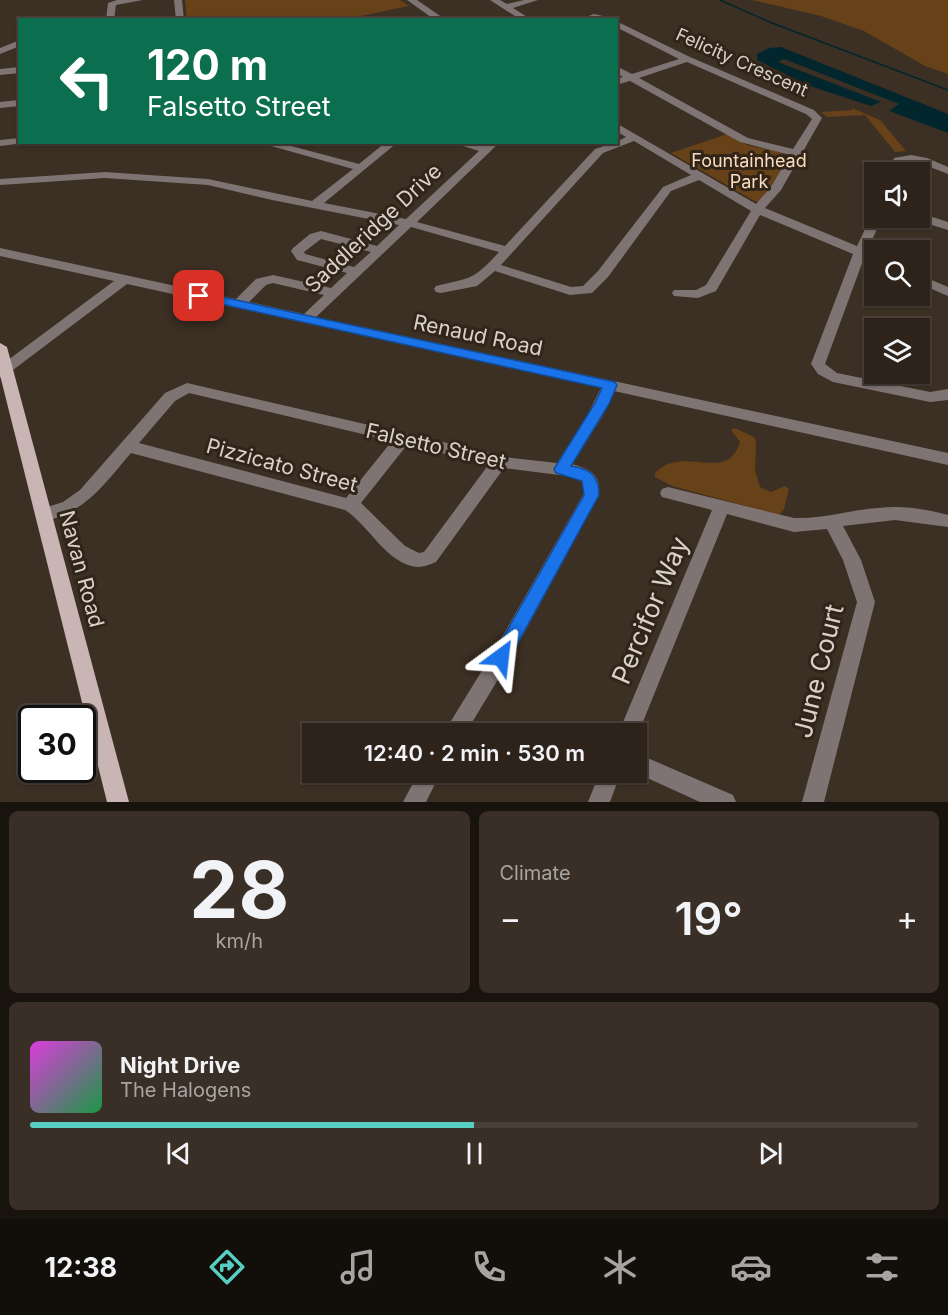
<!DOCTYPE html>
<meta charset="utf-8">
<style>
body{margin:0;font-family:Inter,sans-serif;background:#392f27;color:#f1f3f6;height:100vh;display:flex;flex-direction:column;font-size:22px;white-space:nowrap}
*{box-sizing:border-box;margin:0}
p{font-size:20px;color:#a7a4a2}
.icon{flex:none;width:33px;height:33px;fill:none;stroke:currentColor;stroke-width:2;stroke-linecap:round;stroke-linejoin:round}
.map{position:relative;height:802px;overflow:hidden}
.sheet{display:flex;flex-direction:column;gap:9px;padding:9px;background:#19130e;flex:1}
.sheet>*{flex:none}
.guide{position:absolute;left:18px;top:18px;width:600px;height:126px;border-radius:0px;box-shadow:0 2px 4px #0004,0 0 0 2px #484039;background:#0b6e4f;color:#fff;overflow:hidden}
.tools{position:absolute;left:864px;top:162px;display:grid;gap:12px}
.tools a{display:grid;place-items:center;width:66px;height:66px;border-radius:0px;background:#2d231a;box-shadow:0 2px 4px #0004,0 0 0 2px #484039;font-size:30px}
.speed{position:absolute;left:18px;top:705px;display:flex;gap:12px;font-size:30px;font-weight:700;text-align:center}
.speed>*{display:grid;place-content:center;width:78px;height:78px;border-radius:50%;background:#2d231a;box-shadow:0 2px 4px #0004,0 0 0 2px #484039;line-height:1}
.speed .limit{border:3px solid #111;border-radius:9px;background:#fff;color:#111}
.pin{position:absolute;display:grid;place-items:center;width:51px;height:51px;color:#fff;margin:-26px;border-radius:12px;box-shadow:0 3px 9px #0006}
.me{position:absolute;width:66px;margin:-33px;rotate:30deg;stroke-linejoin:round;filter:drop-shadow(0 0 4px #0008)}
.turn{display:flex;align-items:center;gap:21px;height:126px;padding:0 30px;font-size:27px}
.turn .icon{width:78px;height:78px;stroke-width:2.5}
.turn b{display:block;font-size:42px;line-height:51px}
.big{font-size:45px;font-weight:600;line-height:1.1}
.sheet .card{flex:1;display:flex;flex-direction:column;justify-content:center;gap:9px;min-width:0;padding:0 21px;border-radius:9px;background:#392f27}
.sheet .dial{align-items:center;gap:0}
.dial b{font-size:78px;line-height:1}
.song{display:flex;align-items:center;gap:18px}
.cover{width:72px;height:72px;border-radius:9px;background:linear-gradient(135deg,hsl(300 70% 55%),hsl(140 70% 35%))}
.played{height:6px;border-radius:3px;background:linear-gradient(90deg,#57cec1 50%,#484039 50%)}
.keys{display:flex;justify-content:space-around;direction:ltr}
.heat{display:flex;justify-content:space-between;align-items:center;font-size:33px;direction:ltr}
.sheet .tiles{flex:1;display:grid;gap:9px;grid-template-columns:1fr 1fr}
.card:last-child{grid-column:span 2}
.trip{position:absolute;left:302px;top:723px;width:345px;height:60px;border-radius:0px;background:#2d231a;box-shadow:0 2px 4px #0004,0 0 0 2px #484039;font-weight:600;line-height:60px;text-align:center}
.dock{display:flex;height:96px;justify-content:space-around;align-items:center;background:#120e0a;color:#a7a4a2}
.dock .icon{width:42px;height:42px}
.dock .active{color:#57cec1}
.dock b{font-size:27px;color:#f1f3f6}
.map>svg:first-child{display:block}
.green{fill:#674117}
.water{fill:#02262d}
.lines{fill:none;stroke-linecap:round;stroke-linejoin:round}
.stream{stroke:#02262d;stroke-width:1.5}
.minor{fill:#7e7473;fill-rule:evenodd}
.major{fill:#c9b5b4;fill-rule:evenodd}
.route{fill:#1a73e8;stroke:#114b97;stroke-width:1.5}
.labels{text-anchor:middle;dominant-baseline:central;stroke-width:6;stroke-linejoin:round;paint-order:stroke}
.far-street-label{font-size:18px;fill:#d9d1ca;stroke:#312519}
.far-park-label{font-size:18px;fill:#fdddbf;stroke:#312519}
.street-label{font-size:21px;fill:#d9d1ca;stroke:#312519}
.near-street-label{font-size:26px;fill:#d9d1ca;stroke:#312519}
</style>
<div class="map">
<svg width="948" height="802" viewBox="0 0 948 802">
<rect width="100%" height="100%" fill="#3c2f23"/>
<g class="green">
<polygon points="185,0 400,0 409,6 346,19 187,20"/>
<polygon points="752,0 948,0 948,74 925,66 864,31 821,16"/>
<polygon points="852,108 880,120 906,151 895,152 865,115 827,117 821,112 852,110"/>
<polygon points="727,134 747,145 779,152 789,158 762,199 757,202 751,199 671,153"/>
<path d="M735 428 754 437 756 441 755 471 760 487 771 492 785 486 789 489 784 509 779 515 672 486 655 477V473C683 443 727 485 740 442L731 430Z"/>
</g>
<polygon class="water" points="781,47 948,114 948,133 889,111 899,104 784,59 778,62 881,102 871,106 810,86 757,60 757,54 769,48"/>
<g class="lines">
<polyline class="stream" points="720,0 772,23 948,90"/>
<g class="minor">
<polygon points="117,0 143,0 116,5 114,20 106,20 108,3"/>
<polygon points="174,0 182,0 184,20 176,20"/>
<polygon points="407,0 417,0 446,20 435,20"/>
<polygon points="490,0 500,0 507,4 524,0 538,0 513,8 532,20 521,20"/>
<polygon points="594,14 612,18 613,20 578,20"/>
<path d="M616 21 690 57 814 110 822 118 781 190 765 208 857 246 872 215 882 218 867 251 874 254V262L864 258 825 364 837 373 930 392 948 389V400L930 402 833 382 818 374 811 364 853 254 760 215 716 291 698 298 674 296 672 293 674 290H696L706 285 751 211 699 180 671 191 608 277 592 293 570 295 495 271 477 286 441 293 436 292 434 289 436 286C473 277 472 281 499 252L411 227 316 317 948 453V465L614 391 602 417 572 464C591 470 601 474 599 495L508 663 465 734H443L494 651 583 495 584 484 575 477 504 468 436 562C431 564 424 567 418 567 387 565 369 525 345 510L131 453C110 477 92 504 61 516 53 519 46 522 38 520L36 515 38 510 63 502 80 490 165 393 187 383 512 458 557 463 587 416 601 388 127 284 5 376 0 378V366L114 281 0 256V248L236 299 256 279 273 275 331 288 347 273 297 260 291 251 293 248 310 234 321 231 377 246 399 225 272 200 208 185 105 178 0 185V179L105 172 208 179 312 201 353 169 257 142H276L359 164 386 142H398L324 203 406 219 479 151 450 142H469L484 146 488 142H500L417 222 505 246 595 149 616 142 626 137 616 131V123L756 204 770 188 790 155 740 142 630 81 616 85V79L623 77 616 73V66L632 74 679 59 616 27ZM687 62 806 114 812 119 793 149 748 138 639 78ZM634 141 691 175 663 187 598 271 583 286 571 287 501 265 603 153ZM321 239 371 252 354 267 305 254 304 252ZM273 283 324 295 304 314 249 302 266 285ZM189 393 392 441 346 498 139 443 175 401ZM407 445 489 464 424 552 419 553 405 546 361 503Z"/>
<polygon points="20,40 20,46 0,54 0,48"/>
<polygon points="20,67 20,73 0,75 0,69"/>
<polygon points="20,100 20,106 0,108 0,102"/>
<polygon points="20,138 20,142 24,143 0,146 0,140"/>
<polygon points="911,155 927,158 948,167 948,174 920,163 903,162 898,172 888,172 894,158"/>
<polygon points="920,213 948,222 948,230 916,220 914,218 920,218"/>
<polygon points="920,275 948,287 948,296 920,284"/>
<path d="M668 487 794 518C823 519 850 510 878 508 902 505 925 509 948 515V527L895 520 843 526 861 560 875 602 824 802H802L857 602 843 560 827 529 794 532 727 514 636 739V734H618L712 510 662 497 660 493 662 489Z"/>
<polygon points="636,753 733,795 736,802 700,802 634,772 636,772"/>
<polygon points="419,772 441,772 426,802 403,802"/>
<polygon points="600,772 621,772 610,802 588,802"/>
</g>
<polygon class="major" points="0,343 7,347 129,802 107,802 0,375"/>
</g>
<path class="route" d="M199 292 615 382 617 385 609 404 571 466C590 469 599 475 599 495L507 663 501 665 495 663 492 657 584 495 582 481 556 473 554 469 595 403 602 388 194 298V293Z"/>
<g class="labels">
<g class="far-street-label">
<text transform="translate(742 62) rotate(24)">Felicity Crescent</text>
</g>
<g class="far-park-label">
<text x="749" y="160">Fountainhead<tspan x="749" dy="21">Park</tspan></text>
</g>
<g class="street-label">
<text transform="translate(373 228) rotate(-43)">Saddleridge Drive</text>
<text transform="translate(478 335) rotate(12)">Renaud Road</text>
<text transform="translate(436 446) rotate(13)">Falsetto Street</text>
<text transform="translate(282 465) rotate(15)">Pizzicato Street</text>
<text transform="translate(82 569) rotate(75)">Navan Road</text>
</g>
<g class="near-street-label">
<text transform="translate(650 610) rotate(-67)">Percifor Way</text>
<text transform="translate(818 671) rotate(-76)">June Court</text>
</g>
</g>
</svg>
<div class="tools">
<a><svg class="icon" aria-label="sound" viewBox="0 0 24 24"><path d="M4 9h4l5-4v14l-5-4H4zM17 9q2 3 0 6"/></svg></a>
<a><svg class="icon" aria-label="search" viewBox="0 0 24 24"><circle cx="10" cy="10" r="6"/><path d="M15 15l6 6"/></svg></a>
<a><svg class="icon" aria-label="layers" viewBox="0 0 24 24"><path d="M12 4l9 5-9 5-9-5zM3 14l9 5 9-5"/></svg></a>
</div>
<div class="speed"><div class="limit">30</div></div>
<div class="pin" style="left:199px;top:296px;background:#d93025"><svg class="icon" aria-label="arrive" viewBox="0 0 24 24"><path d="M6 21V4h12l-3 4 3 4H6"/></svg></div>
<svg class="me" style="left:501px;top:657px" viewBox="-20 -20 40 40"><path d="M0-17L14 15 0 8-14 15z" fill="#1a73e8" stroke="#fff" stroke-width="4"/></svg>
<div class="trip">12:40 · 2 min · 530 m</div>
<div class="guide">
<div class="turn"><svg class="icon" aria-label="left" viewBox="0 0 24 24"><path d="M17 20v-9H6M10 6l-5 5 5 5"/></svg><div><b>120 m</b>Falsetto Street</div></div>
</div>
</div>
<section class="sheet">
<div class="tiles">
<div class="card dial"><b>28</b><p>km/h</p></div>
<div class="card"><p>Climate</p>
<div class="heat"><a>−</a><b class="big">19°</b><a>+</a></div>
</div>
<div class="card">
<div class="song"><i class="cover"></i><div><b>Night Drive</b><p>The Halogens</p></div></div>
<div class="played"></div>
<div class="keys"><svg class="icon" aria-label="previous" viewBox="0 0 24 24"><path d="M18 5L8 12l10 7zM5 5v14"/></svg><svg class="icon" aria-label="pause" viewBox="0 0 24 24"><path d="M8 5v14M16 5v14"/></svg><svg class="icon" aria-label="next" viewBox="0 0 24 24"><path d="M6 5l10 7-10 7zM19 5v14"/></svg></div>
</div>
</div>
</section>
<nav class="dock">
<b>12:38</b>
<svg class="icon active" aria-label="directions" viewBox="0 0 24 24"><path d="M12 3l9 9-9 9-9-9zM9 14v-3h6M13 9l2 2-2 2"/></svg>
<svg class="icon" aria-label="music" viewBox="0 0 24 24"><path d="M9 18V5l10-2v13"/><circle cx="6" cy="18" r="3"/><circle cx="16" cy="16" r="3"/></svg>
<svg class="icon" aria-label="phone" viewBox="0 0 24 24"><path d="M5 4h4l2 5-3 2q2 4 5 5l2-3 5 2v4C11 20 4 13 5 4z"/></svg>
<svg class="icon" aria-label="climate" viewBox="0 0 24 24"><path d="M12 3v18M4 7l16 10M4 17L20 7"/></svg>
<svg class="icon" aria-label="car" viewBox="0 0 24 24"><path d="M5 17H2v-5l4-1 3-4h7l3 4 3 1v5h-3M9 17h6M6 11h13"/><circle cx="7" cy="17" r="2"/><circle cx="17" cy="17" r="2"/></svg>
<svg class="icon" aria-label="filters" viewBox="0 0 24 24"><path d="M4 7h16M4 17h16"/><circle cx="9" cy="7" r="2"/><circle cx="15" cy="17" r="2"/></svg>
</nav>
